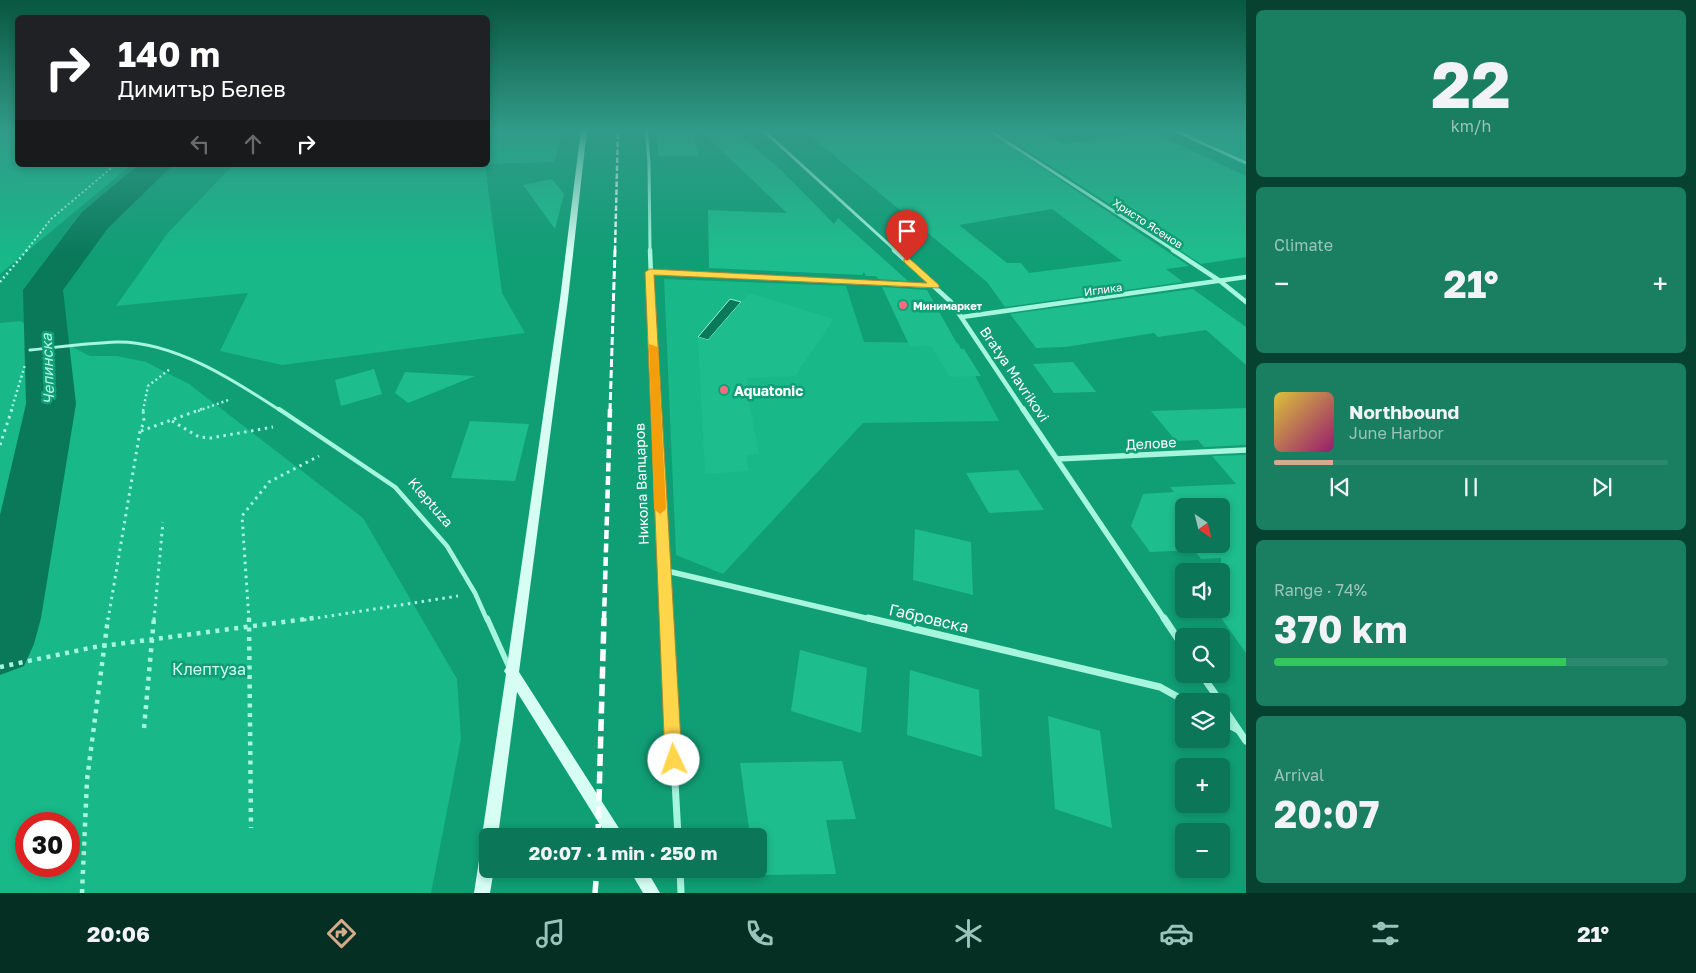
<!DOCTYPE html>
<meta charset="utf-8">
<style>
body{margin:0;font-family:"Golos Text",sans-serif;background:#1a7e61;color:#f1f3f6;height:100vh;display:flex;flex-direction:column;font-size:19px;white-space:nowrap}
*{box-sizing:border-box;margin:0}
p{font-size:16px;color:#9ac4ba}
.icon{flex:none;width:28px;height:28px;fill:none;stroke:currentColor;stroke-width:2;stroke-linecap:round;stroke-linejoin:round}
.map{position:relative;flex:1;overflow:hidden}
.panel{display:flex;flex-direction:column;gap:10px;padding:10px;background:#074130;width:450px}
.panel>*{flex:none}
.top-card{position:absolute;left:15px;top:15px;width:475px;height:152px;border-radius:8px;box-shadow:0 2px 8px #0003;background:#202124;color:#fff;overflow:hidden}
.needle{width:32px;rotate:145deg}
.controls{position:absolute;left:1175px;top:498px;display:grid;gap:10px}
.controls a{display:grid;place-items:center;width:55px;height:55px;border-radius:8px;background:#0c7658;box-shadow:0 2px 8px #0003;font-size:25px}
.speed{position:absolute;left:15px;top:812px;display:flex;gap:10px;font-size:25px;font-weight:700;text-align:center}
.speed>*{display:grid;place-content:center;width:65px;height:65px;border-radius:50%;background:#0c7658;box-shadow:0 2px 8px #0003;line-height:1}
.speed .limit{border:8px solid #d22;background:#fff;color:#111}
.pin{position:absolute;display:grid;place-items:center;width:42px;height:42px;color:#fff;margin:-51px -21px;border-radius:50% 50% 50% 0;rotate:-45deg;box-shadow:0 0 5px #0007}
.pin .icon{rotate:45deg}
.me{position:absolute;width:55px;margin:-28px;rotate:357deg;stroke-linejoin:round;filter:drop-shadow(0 0 4px #0008)}
.turn{display:flex;align-items:center;gap:18px;height:105px;padding:0 20px;font-size:22px}
.turn .icon{width:65px;height:65px;stroke-width:2.5}
.turn b{display:block;font-size:35px;line-height:42px}
.lanes{display:flex;align-items:center;height:48px;padding:0 20px;background:#0003;justify-content:center;gap:25px;direction:ltr}
.lanes .off{opacity:.35}
.big{font-size:38px;font-weight:700;line-height:1.1}
.panel .widget{flex:1;display:flex;flex-direction:column;justify-content:center;gap:8px;min-width:0;padding:0 18px;border-radius:8px;background:#1a7e61}
.panel .dial{align-items:center;gap:0}
.dial b{font-size:65px;line-height:1}
.song{display:flex;align-items:center;gap:15px}
.cover{width:60px;height:60px;border-radius:8px;background:linear-gradient(135deg,hsl(50 70% 55%),hsl(320 70% 35%))}
.played{height:5px;border-radius:2px;background:linear-gradient(90deg,#d6ab8b 15%,#2c886e 15%)}
.keys{display:flex;justify-content:space-around;direction:ltr}
.heat{display:flex;justify-content:space-between;align-items:center;font-size:28px;direction:ltr}
.charge{height:8px;border-radius:4px;background:linear-gradient(90deg,#34c759 74%,#2c886e 0)}
.trip{position:absolute;left:479px;top:828px;width:288px;height:50px;border-radius:8px;background:#0c7658;box-shadow:0 2px 8px #0003;font-weight:700;line-height:50px;text-align:center}
.tabs{display:flex;height:80px;justify-content:space-around;align-items:center;background:#052f23;color:#9ac4ba}
.tabs .icon{width:35px;height:35px}
.tabs .active{color:#d6ab8b}
.tabs b{font-size:22px;color:#f1f3f6}
main{display:flex;flex:1;min-height:0}
.map>svg:first-child{display:block}
.green{fill:#18b888;fill-rule:evenodd}
.water{fill:#09795a;stroke:#97f8da}
.lines{fill:none;stroke-linecap:round;stroke-linejoin:round}
.river{fill:#09795a;fill-rule:evenodd}
.building{fill:#1ebd8d;fill-rule:evenodd}
.path-far3{stroke:#a6f5dd;stroke-width:2;stroke-dasharray:2 2.5;stroke-linecap:butt}
.path-far2{stroke:#a6f5dd;stroke-width:2.5;stroke-dasharray:2 3;stroke-linecap:butt}
.path-far1{stroke:#a6f5dd;stroke-width:3;stroke-dasharray:2.5 4.5;stroke-linecap:butt}
.path{stroke:#a6f5dd;stroke-width:4.5;stroke-dasharray:4 5.5;stroke-linecap:butt}
.lane-far2{stroke:#a6f5dd;stroke-width:3}
.lane-far1{stroke:#a6f5dd;stroke-width:4.5}
.lane{stroke:#a6f5dd;stroke-width:5.5}
.street-far3{stroke:#a6f5dd;stroke-width:3}
.street-far2{stroke:#a6f5dd;stroke-width:4.5}
.street-far1{stroke:#a6f5dd;stroke-width:5.5}
.street{stroke:#a6f5dd;stroke-width:7}
.secondary{fill:#d6fef2;fill-rule:evenodd}
.rail-far3{stroke:#fff;stroke-width:2.5;stroke-dasharray:5.5 2.5;stroke-linecap:butt}
.rail-far2{stroke:#fff;stroke-width:3;stroke-dasharray:8 3;stroke-linecap:butt}
.rail-far1{stroke:#fff;stroke-width:4.5;stroke-dasharray:9 4.5;stroke-linecap:butt}
.rail{stroke:#fff;stroke-width:5.5;stroke-dasharray:12 5.5;stroke-linecap:butt}
.route{fill:#ffd54a;stroke:#a68a30}
.slow{fill:#f59e0b}
.poi-dot{fill:#ff6a7f;stroke:#109e75;stroke-width:2}
.labels{text-anchor:middle;dominant-baseline:central;stroke-width:5;stroke-linejoin:round;paint-order:stroke}
.far-street-label{font-size:11px;fill:#fff;stroke:#109e75}
.far-poi-label{font-size:11px;font-weight:bold;fill:#fff;stroke:#109e75;text-anchor:start}
.street-label{font-size:14px;fill:#fff;stroke:#109e75}
.poi-label{font-size:14px;font-weight:bold;fill:#fff;stroke:#109e75;text-anchor:start}
.water-label{font-size:15px;font-style:italic;fill:#b2fbe5;stroke:#109e75}
.near-street-label{font-size:16px;fill:#fff;stroke:#109e75}
.near-park-label{font-size:16px;fill:#cffef0;stroke:#109e75}
</style>
<main>
<div class="map">
<svg width="1246" height="893" viewBox="0 0 1246 893">
<rect width="100%" height="100%" fill="#109e75"/>
<g class="green">
<polygon points="0,129 17,129 18,165 131,165 0,274"/>
<polygon points="488,129 564,129 554,162 488,164"/>
<polygon points="1176,129 1246,129 1246,161"/>
<polygon points="233,165 485,165 502,293 525,333 282,365 220,351 248,293 116,306 167,234"/>
<polygon points="664,279 846,286 864,342 958,343 999,421 863,423 723,574 676,555"/>
<path d="M20 321 90 356H117L146 362 189 384 363 518 457 679 461 739 431 893H0V323ZM26 824H69V866H26Z"/>
</g>
<polygon class="water" points="730,299 741,302 708,340 698,337"/>
<g class="lines">
<polygon class="river" points="138,165 173,165 108,228 63,290 76,404 41,618 34,644 24,666 0,675 0,515 26,404 23,290 82,212"/>
</g>
<g class="building">
<polygon points="658,129 693,129 698,156 658,156"/>
<polygon points="699,129 733,129 781,170 834,224 838,218 908,281 878,279 876,276 866,276 864,272 862,275 709,268 708,210 787,213"/>
<path d="M802 129H984L1189 266 1166 269 1183 282 1005 307 987 282ZM1052 209 1122 261 1029 273 1021 263H1007L959 225Z"/>
<polygon points="994,129 1041,129 1064,144 1152,132 1246,176 1246,257 1201,264"/>
<polygon points="552,179 564,194 555,229 523,185"/>
<polygon points="882,287 927,290 960,349 964,349 981,376 950,377 931,346 910,347"/>
<polygon points="1193,289 1246,327 1246,365 1206,330 1158,337 1154,333 1065,347 1036,348 1010,314"/>
<polygon points="749,293 834,319 795,376 747,378 749,403 759,454 746,455 749,471 705,474 698,337 708,340"/>
<polygon points="1073,362 1096,392 1054,393 1033,364"/>
<polygon points="374,369 382,394 341,406 335,380"/>
<polygon points="405,372 475,376 408,403 395,393"/>
<polygon points="1246,408 1246,445 1204,447 1198,440 1176,441 1151,411"/>
<polygon points="470,421 529,424 515,481 451,478"/>
<path d="M1246 455V653L1221 618V558L1201 559 1194 550 1150 552 1131 526 1143 494 1174 492 1170 487 1236 484 1212 456ZM1184 506H1221V544H1184Z"/>
<polygon points="1018,470 1044,510 989,513 966,473"/>
<polygon points="915,529 971,542 973,595 913,580"/>
<polygon points="800,650 867,668 861,733 791,711"/>
<polygon points="910,670 979,690 982,757 907,735"/>
<polygon points="1048,716 1100,731 1112,828 1055,809"/>
<polygon points="842,761 856,819 826,820 836,874 754,875 753,869 758,869 758,836 750,836 740,763"/>
</g>
<g class="lines">
<polyline class="path-far3" points="26,251 51,219 115,165"/>
<g class="path-far2">
<polyline points="0,282 27,250"/>
<polyline points="11,411 25,365"/>
<polyline points="143,411 148,386 170,369"/>
<polyline points="198,411 231,399"/>
</g>
<g class="path-far1">
<polyline points="172,421 199,437 211,438 273,427"/>
<polyline points="141,431 202,409"/>
<polyline points="0,445 12,409"/>
<polyline points="108,620 140,431 144,422 143,409"/>
<polyline points="154,620 163,522"/>
<polyline points="249,620 242,516 269,482 319,456"/>
<polyline points="304,620 458,596"/>
</g>
<g class="path">
<polyline points="249,618 251,828"/>
<polyline points="0,667 95,647 314,618"/>
<polyline points="144,728 154,618"/>
<polyline points="82,893 87,780 108,618"/>
</g>
<path class="lane-far2" d="M30 350C59 347 88 343 117 342 174 341 235 381 281 411"/>
<polyline class="lane-far1" points="279,409 395,487 447,546 475,593 487,620"/>
<polyline class="lane" points="487,618 509,667"/>
<g class="street-far3">
<polyline points="646,129 649,162 650,251"/>
<polyline points="762,129 896,251"/>
<polyline points="987,129 1175,251"/>
<polyline points="1171,129 1246,163"/>
</g>
<g class="street-far2">
<polyline points="650,250 656,411"/>
<polyline points="894,250 951,302 1024,411"/>
<polyline points="1173,250 1220,281 1246,302"/>
<polyline points="650,272 936,286"/>
<polyline points="962,317 1246,277"/>
</g>
<g class="street-far1">
<polyline points="656,409 666,620"/>
<polyline points="1023,409 1165,620"/>
<polyline points="1057,459 1246,450"/>
<polyline points="663,570 874,620"/>
</g>
<g class="street">
<polyline points="666,618 678,836"/>
<polyline points="868,618 1160,687 1185,701"/>
<polyline points="1164,618 1184,648"/>
<polyline points="1201,674 1220,701"/>
<polyline points="1221,704 1246,741"/>
<polyline points="1221,721 1238,730"/>
<polyline points="680,869 681,893"/>
</g>
<g class="secondary">
<polygon points="581,129 587,129 568,299 519,672 624,836 607,836 517,692 498,836 488,836 488,843 485,841 482,836 506,674 504,671 507,666 560,299"/>
<polygon points="488,846 488,869 494,869 490,893 474,893 480,854 482,848"/>
<polygon points="629,869 646,869 660,893 643,893"/>
</g>
<polyline class="rail-far3" points="615,251 618,129"/>
<polyline class="rail-far2" points="610,411 615,250"/>
<polyline class="rail-far1" points="604,620 610,409"/>
<g class="rail">
<polyline points="598,836 604,618"/>
<polyline points="595,893 597,869"/>
</g>
</g>
<linearGradient id="sky" x2="0" y2="1"><stop stop-color="#095740"/><stop offset="0.51" stop-color="#319b89"/><stop offset="1" stop-color="#319b89" stop-opacity="0"/></linearGradient>
<rect width="1246" height="255" fill="url(#sky)"/>
<polygon class="route" points="904,259 910,259 939,285 939,288 654,275 682,760 679,766 674,768 668,766 665,760 645,272 650,269 927,283 904,262"/>
<polygon class="slow" points="649,344 658,347 666,509 660,514 654,509"/>
<g class="poi-dot">
<circle cx="903" cy="305" r="5"/>
<circle cx="724" cy="390" r="5"/>
</g>
<g class="labels">
<g class="far-street-label">
<text transform="translate(1148 223) rotate(33)">Христо Ясенов</text>
<text transform="translate(1103 289) rotate(-8)">Иглика</text>
</g>
<g class="far-poi-label">
<text x="913" y="305">Минимаркет</text>
</g>
<g class="street-label">
<text transform="translate(1015 374) rotate(56)">Bratya Mavrikovi</text>
<text transform="translate(1151 443) rotate(-3)">Делове</text>
<text transform="translate(641 484) rotate(-92)">Никола Вапцаров</text>
<text transform="translate(431 502) rotate(49)">Kleptuza</text>
</g>
<g class="poi-label">
<text x="734" y="390">Aquatonic</text>
</g>
<g class="water-label">
<text transform="translate(47 369) rotate(-92)">Чепинска</text>
</g>
<g class="near-street-label">
<text transform="translate(929 618) rotate(13)">Габровска</text>
</g>
<g class="near-park-label">
<text x="209" y="669">Клептуза</text>
</g>
</g>
</svg>
<div class="controls">
<a><svg class="needle" viewBox="-14 -14 28 28"><path d="M0-13l5 13h-10z" fill="#e53935"/><path d="M0 13l5-13h-10z" fill="#9ac4ba"/></svg></a>
<a><svg class="icon" aria-label="sound" viewBox="0 0 24 24"><path d="M4 9h4l5-4v14l-5-4H4zM17 9q2 3 0 6"/></svg></a>
<a><svg class="icon" aria-label="search" viewBox="0 0 24 24"><circle cx="10" cy="10" r="6"/><path d="M15 15l6 6"/></svg></a>
<a><svg class="icon" aria-label="layers" viewBox="0 0 24 24"><path d="M12 4l9 5-9 5-9-5zM3 14l9 5 9-5"/></svg></a>
<a>+</a>
<a>−</a>
</div>
<div class="speed"><div class="limit">30</div></div>
<div class="pin" style="left:907px;top:261px;background:#d93025"><svg class="icon" aria-label="arrive" viewBox="0 0 24 24"><path d="M6 21V4h12l-3 4 3 4H6"/></svg></div>
<svg class="me" style="left:674px;top:760px" viewBox="-20 -20 40 40"><circle r="19" fill="#fff"/><path d="M0-13L10 11 0 6-10 11z" fill="#ffd54a"/></svg>
<div class="trip">20:07 · 1 min · 250 m</div>
<div class="top-card">
<div class="turn"><svg class="icon" aria-label="right" viewBox="0 0 24 24"><path d="M7 20v-9h11M14 6l5 5-5 5"/></svg><div><b>140 m</b>Димитър Белев</div></div>
<div class="lanes"><svg class="icon off" aria-label="left" viewBox="0 0 24 24"><path d="M17 20v-9H6M10 6l-5 5 5 5"/></svg><svg class="icon off" aria-label="ahead" viewBox="0 0 24 24"><path d="M12 20V5M6 11l6-6 6 6"/></svg><svg class="icon" aria-label="right" viewBox="0 0 24 24"><path d="M7 20v-9h11M14 6l5 5-5 5"/></svg></div>
</div>
</div>
<section class="panel">
<div class="widget dial"><b>22</b><p>km/h</p></div>
<div class="widget"><p>Climate</p>
<div class="heat"><a>−</a><b class="big">21°</b><a>+</a></div>
</div>
<div class="widget">
<div class="song"><i class="cover"></i><div><b>Northbound</b><p>June Harbor</p></div></div>
<div class="played"></div>
<div class="keys"><svg class="icon" aria-label="previous" viewBox="0 0 24 24"><path d="M18 5L8 12l10 7zM5 5v14"/></svg><svg class="icon" aria-label="pause" viewBox="0 0 24 24"><path d="M8 5v14M16 5v14"/></svg><svg class="icon" aria-label="next" viewBox="0 0 24 24"><path d="M6 5l10 7-10 7zM19 5v14"/></svg></div>
</div>
<div class="widget"><p>Range · 74%</p><b class="big">370 km</b><div class="charge"></div></div>
<div class="widget"><p>Arrival</p><b class="big">20:07</b></div>
</section>
</main>
<nav class="tabs">
<b>20:06</b>
<svg class="icon active" aria-label="directions" viewBox="0 0 24 24"><path d="M12 3l9 9-9 9-9-9zM9 14v-3h6M13 9l2 2-2 2"/></svg>
<svg class="icon" aria-label="music" viewBox="0 0 24 24"><path d="M9 18V5l10-2v13"/><circle cx="6" cy="18" r="3"/><circle cx="16" cy="16" r="3"/></svg>
<svg class="icon" aria-label="phone" viewBox="0 0 24 24"><path d="M5 4h4l2 5-3 2q2 4 5 5l2-3 5 2v4C11 20 4 13 5 4z"/></svg>
<svg class="icon" aria-label="climate" viewBox="0 0 24 24"><path d="M12 3v18M4 7l16 10M4 17L20 7"/></svg>
<svg class="icon" aria-label="car" viewBox="0 0 24 24"><path d="M5 17H2v-5l4-1 3-4h7l3 4 3 1v5h-3M9 17h6M6 11h13"/><circle cx="7" cy="17" r="2"/><circle cx="17" cy="17" r="2"/></svg>
<svg class="icon" aria-label="filters" viewBox="0 0 24 24"><path d="M4 7h16M4 17h16"/><circle cx="9" cy="7" r="2"/><circle cx="15" cy="17" r="2"/></svg>
<b>21°</b>
</nav>
